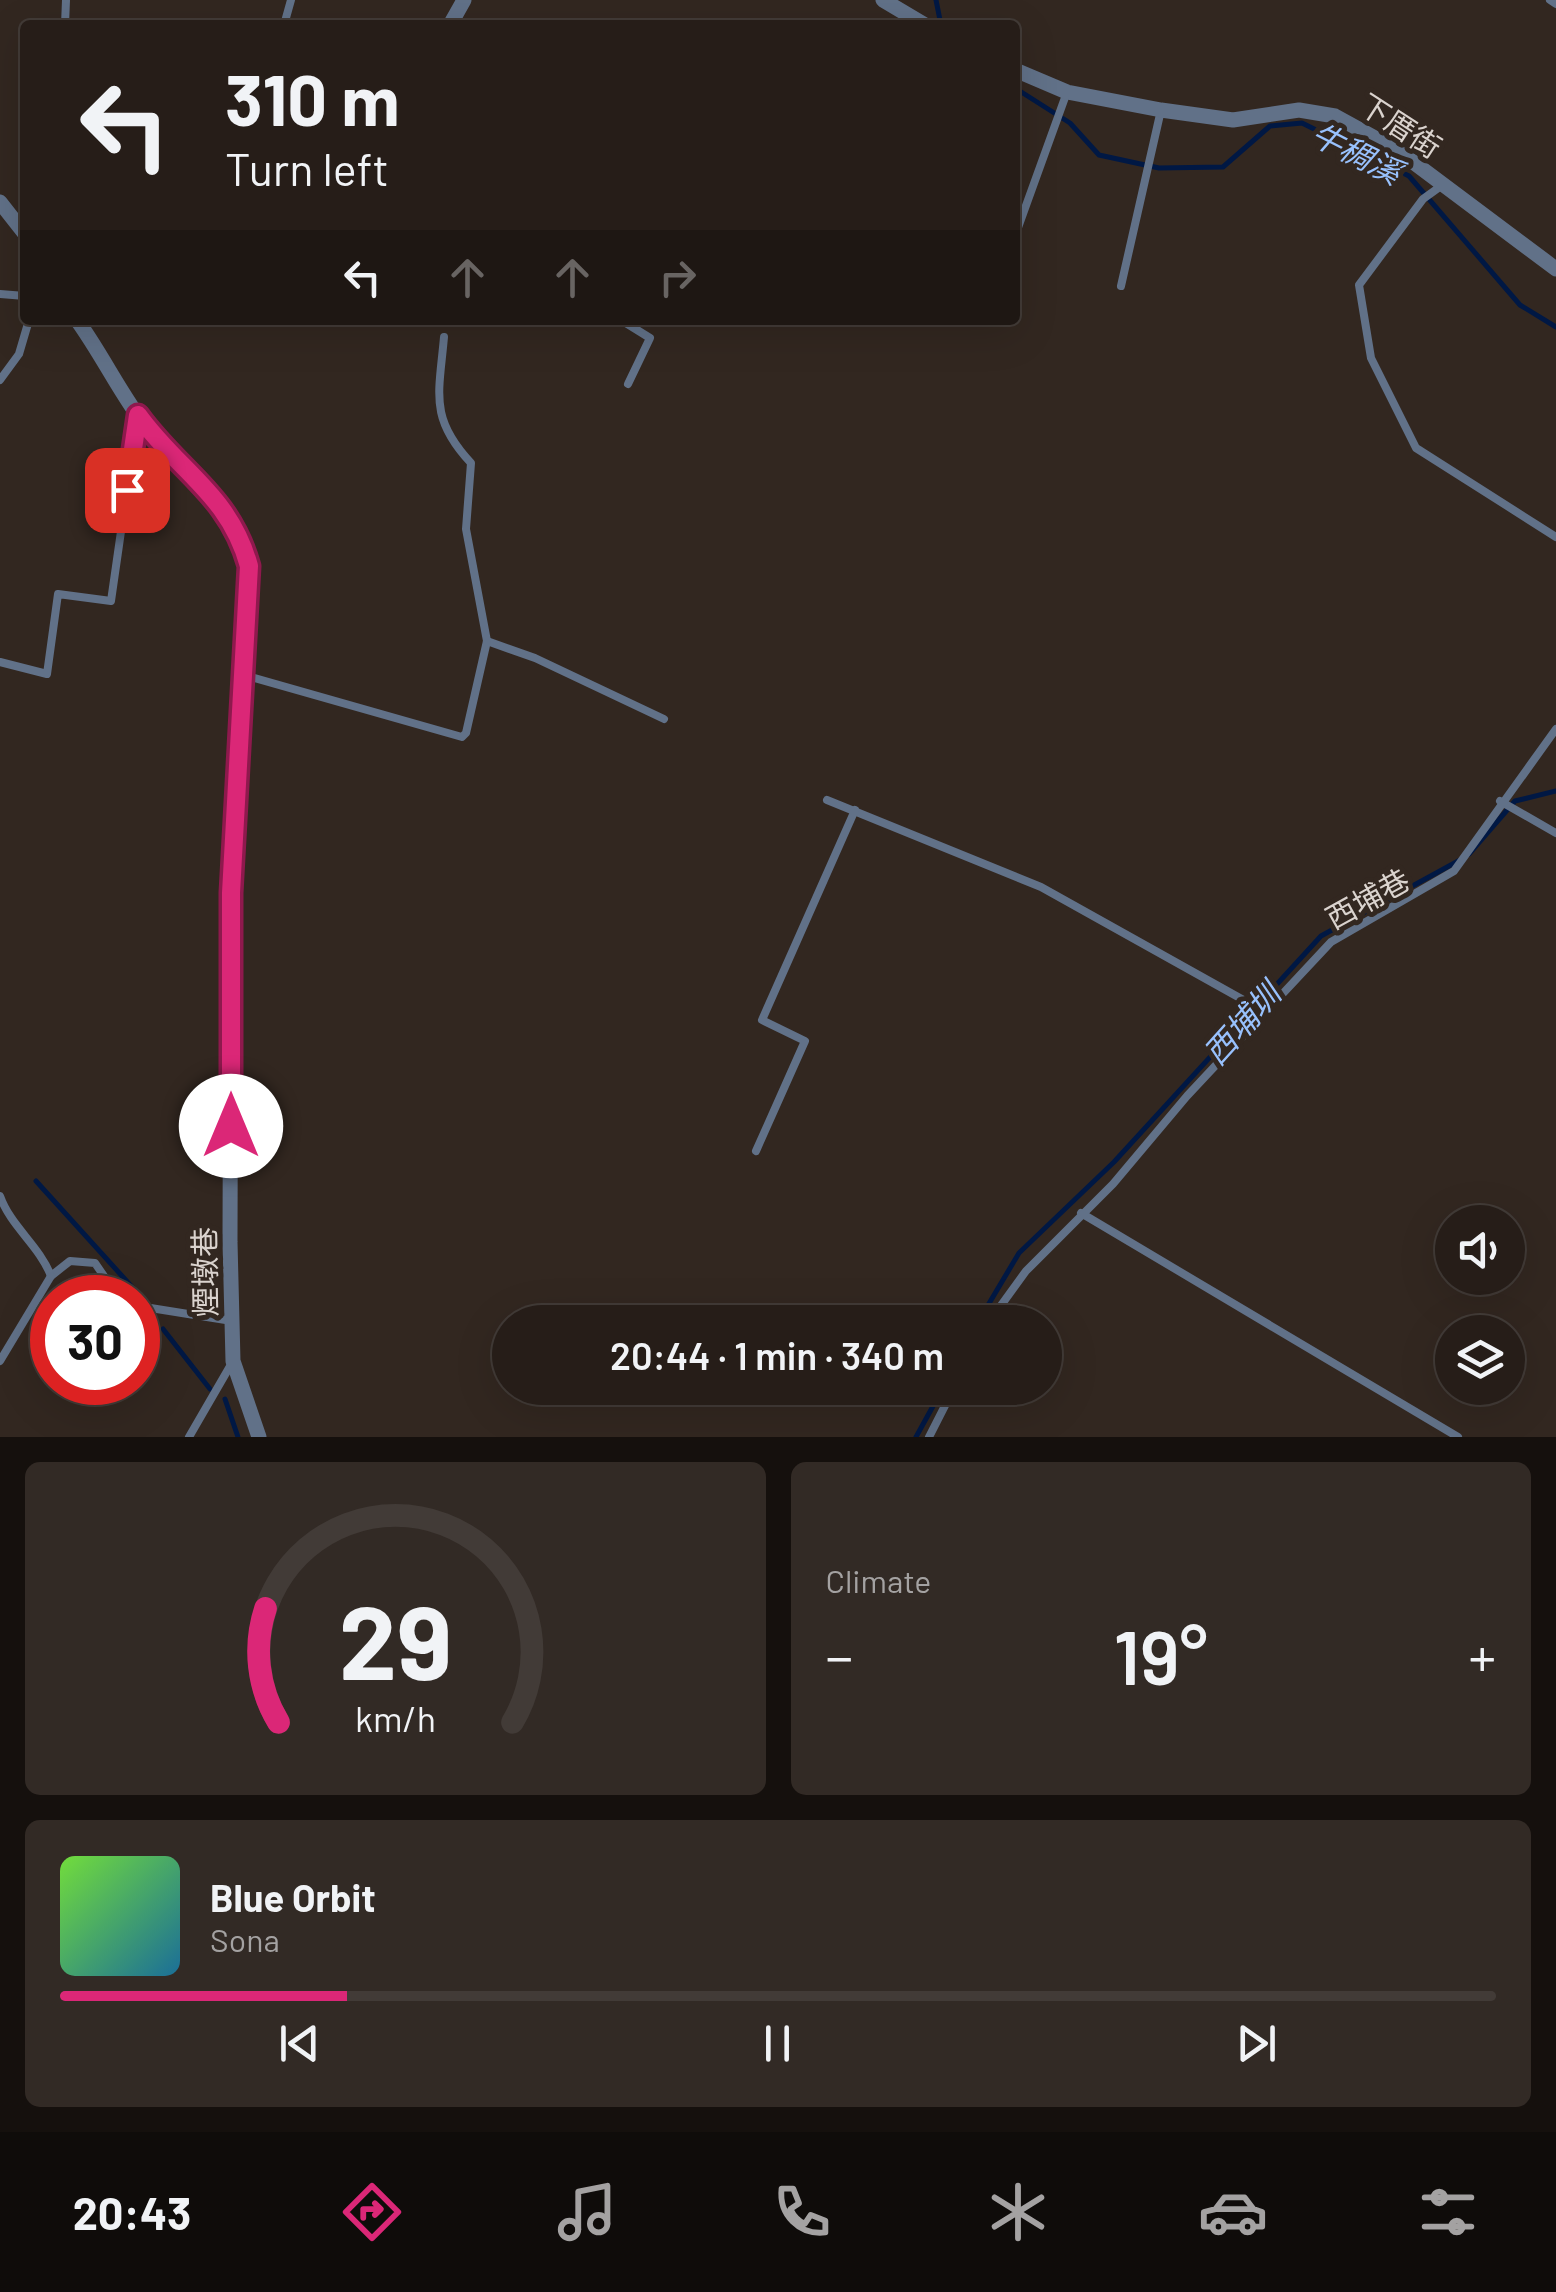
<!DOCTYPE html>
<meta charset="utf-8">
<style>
body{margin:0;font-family:Barlow,"Noto Sans TC",sans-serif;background:#322a25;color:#f1f3f6;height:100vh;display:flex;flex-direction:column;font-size:38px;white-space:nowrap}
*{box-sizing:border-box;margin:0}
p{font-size:32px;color:#a4a2a2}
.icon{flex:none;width:55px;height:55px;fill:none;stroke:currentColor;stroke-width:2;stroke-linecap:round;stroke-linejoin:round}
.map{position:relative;height:1437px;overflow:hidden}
.side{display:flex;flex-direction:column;gap:25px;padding:25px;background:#15100d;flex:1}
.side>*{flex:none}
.top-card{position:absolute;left:20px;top:20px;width:1000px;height:305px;border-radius:10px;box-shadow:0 10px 40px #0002,0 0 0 2px #423b37;background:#261d18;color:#f1f3f6;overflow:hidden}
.tools{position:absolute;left:1435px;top:1205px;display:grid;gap:20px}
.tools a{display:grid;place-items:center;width:90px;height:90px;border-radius:50%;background:#261d18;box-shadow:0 10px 40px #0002,0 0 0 2px #423b37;font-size:50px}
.speed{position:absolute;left:30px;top:1275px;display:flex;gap:20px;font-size:50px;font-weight:700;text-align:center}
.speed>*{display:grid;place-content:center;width:130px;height:130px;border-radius:50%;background:#261d18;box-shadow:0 10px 40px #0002,0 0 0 2px #423b37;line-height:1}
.speed .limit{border:15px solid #d22;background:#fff;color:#111}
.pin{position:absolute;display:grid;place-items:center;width:85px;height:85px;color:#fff;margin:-42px;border-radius:20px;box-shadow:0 5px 15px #0006}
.me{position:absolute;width:110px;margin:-55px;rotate:0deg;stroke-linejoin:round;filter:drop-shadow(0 0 8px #0008)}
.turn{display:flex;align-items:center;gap:35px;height:210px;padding:0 40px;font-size:45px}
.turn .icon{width:130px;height:130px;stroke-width:2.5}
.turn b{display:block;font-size:70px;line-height:85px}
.lanes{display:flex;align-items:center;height:95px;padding:0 40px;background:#0003;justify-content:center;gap:50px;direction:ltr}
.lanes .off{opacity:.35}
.big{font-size:75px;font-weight:600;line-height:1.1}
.side .tile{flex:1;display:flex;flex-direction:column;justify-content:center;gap:15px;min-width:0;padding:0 35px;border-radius:15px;background:#322a25}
.side .dial{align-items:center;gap:0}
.dial svg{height:260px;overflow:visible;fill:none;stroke:#423b37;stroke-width:7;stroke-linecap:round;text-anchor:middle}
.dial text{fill:#f1f3f6;stroke:none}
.song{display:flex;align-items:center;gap:30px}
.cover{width:120px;height:120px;border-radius:15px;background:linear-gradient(135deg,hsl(100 70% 55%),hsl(200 70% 35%))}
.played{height:10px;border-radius:5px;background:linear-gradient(90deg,#db2777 20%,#423b37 20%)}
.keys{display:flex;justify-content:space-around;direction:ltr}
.heat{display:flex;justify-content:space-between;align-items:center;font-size:55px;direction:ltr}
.side .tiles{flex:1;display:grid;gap:25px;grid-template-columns:1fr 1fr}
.tile:last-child{grid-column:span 2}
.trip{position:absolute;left:492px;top:1305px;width:570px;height:100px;border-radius:50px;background:#261d18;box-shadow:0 10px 40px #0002,0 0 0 2px #423b37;font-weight:600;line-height:100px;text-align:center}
.menu{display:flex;height:160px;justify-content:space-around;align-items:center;background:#0f0c0a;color:#a4a2a2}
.menu .icon{width:70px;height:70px}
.menu .active{color:#db2777}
.menu b{font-size:45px;color:#f1f3f6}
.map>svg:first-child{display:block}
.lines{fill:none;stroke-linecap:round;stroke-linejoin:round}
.stream{stroke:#001844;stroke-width:5}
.service{stroke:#617188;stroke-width:8}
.minor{stroke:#617188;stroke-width:15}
.route-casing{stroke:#8e194d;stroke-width:25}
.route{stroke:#db2777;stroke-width:18}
.labels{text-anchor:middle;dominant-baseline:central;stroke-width:10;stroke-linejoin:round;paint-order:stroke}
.street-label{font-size:30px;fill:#dad3ce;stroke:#322720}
.water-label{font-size:32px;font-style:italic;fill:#98c1fd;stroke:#322720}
</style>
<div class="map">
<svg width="1556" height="1437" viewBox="0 0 1556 1437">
<rect width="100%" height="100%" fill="#322720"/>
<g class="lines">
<g class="stream">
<polyline points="936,0 941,25"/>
<polyline points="1015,88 1070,123 1099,155 1159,168 1223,167 1270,126 1302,123 1409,176 1520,305 1556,327"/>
<polyline points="1469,854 1515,801 1556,791"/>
<polyline points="36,1181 142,1298"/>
<polyline points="978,1322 1019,1253 1114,1162 1321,936 1460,860"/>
<polyline points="163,1329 210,1389"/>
<polyline points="225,1399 238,1437"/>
<polyline points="916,1437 943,1388"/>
</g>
<g class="service">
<polyline points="1550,0 1556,4"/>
<polyline points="65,25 66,0"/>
<polyline points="284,25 291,0"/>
<polyline points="1441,186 1423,199 1359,285 1371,358 1416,448 1556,537"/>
<polyline points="1015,236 1067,92"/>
<polyline points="1121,286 1161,110"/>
<polyline points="0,294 25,296"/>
<polyline points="621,320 650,338 628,384"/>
<polyline points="0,380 19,354 29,320"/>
<polyline points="487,641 535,658 664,719"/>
<polyline points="0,662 47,674 58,594 111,601 137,420"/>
<path d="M244 675 462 737 466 733 487 641 466 529 471 463C429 418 439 394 444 337"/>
<polyline points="827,800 1041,887 1265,1012"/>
<polyline points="1500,801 1556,833"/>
<polyline points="756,1151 805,1041 762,1020 855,810"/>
<path d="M0 1196C11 1227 39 1245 51 1276L70 1261 95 1263 119 1298"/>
<polyline points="1081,1213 1458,1437"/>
<polyline points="138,1306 232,1321"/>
<polyline points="989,1322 1026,1271 1113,1184 1187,1096 1331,942 1454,871 1556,729"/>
<polyline points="0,1361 51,1276"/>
<polyline points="189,1437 233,1361"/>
<polyline points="929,1437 954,1388"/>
</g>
<g class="minor">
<polyline points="883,0 925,25"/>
<polyline points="450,25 464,0"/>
<polyline points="1015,70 1067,92 1161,110 1233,120 1299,110 1335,116 1397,150 1556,269"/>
<polyline points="0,202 25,234"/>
<path d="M77 320C103 356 122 397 149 431 190 482 230 498 249 566L231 893 230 1242 233 1361 259 1437"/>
</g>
</g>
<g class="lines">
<defs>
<path id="route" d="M127 490 138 415C179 472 229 494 249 566L231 893V1126"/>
</defs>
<use href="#route" class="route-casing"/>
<use href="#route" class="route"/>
</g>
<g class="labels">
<g class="street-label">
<text transform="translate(1401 125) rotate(33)">下厝街</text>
<text transform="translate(1367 898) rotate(-29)">西埔巷</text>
<text transform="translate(204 1272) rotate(-91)">煙墩巷</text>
</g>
<g class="water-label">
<text transform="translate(1357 152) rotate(27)">牛稠溪</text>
<text transform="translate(1241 1023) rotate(-48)">西埔圳</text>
</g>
</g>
</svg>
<div class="tools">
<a><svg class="icon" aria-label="sound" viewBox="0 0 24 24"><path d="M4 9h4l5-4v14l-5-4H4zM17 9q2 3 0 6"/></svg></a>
<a><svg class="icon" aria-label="layers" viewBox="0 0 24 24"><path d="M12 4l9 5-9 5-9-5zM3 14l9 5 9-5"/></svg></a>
</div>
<div class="speed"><div class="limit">30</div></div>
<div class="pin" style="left:127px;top:490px;background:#d93025"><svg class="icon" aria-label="arrive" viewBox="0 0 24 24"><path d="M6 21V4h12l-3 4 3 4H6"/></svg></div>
<svg class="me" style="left:231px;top:1126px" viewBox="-20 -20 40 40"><circle r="19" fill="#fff"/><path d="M0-13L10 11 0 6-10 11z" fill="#db2777"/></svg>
<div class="trip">20:44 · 1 min · 340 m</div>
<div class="top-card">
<div class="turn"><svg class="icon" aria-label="left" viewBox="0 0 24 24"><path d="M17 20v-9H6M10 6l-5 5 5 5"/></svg><div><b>310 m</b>Turn left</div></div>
<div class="lanes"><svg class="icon" aria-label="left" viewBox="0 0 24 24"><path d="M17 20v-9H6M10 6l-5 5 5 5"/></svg><svg class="icon off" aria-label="ahead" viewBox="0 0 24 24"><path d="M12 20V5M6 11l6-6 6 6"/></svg><svg class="icon off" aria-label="ahead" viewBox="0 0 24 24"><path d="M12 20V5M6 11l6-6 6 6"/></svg><svg class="icon off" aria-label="right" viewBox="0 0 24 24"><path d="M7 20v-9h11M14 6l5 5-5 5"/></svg></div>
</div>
</div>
<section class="side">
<div class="tiles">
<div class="tile dial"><svg viewBox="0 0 100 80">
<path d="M14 69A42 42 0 1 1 86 69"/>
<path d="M14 69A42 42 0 0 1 10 34" stroke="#db2777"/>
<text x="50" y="56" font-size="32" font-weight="700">29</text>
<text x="50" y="72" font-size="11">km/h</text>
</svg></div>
<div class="tile"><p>Climate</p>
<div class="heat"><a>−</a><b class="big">19°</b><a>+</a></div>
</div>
<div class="tile">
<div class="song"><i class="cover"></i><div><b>Blue Orbit</b><p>Sona</p></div></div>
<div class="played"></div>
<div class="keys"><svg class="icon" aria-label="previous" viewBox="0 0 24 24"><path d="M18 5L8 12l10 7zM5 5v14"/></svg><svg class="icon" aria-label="pause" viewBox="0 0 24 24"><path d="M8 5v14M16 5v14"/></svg><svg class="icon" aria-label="next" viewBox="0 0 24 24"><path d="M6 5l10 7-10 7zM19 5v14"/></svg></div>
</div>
</div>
</section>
<nav class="menu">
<b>20:43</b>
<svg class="icon active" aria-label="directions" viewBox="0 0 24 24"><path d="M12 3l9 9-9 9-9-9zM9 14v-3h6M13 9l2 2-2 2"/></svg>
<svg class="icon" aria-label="music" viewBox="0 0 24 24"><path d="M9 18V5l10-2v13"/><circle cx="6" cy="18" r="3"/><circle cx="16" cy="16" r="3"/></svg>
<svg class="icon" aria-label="phone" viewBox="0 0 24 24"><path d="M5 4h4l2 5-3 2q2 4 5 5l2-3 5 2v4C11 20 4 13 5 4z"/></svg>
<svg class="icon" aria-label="climate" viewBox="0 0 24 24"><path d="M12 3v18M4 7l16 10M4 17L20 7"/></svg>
<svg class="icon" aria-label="car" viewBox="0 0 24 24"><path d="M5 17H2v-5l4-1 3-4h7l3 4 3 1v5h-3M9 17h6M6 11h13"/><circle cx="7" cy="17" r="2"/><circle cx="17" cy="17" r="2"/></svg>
<svg class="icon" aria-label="filters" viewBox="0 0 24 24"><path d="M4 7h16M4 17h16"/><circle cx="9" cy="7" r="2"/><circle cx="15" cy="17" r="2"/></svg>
</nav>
